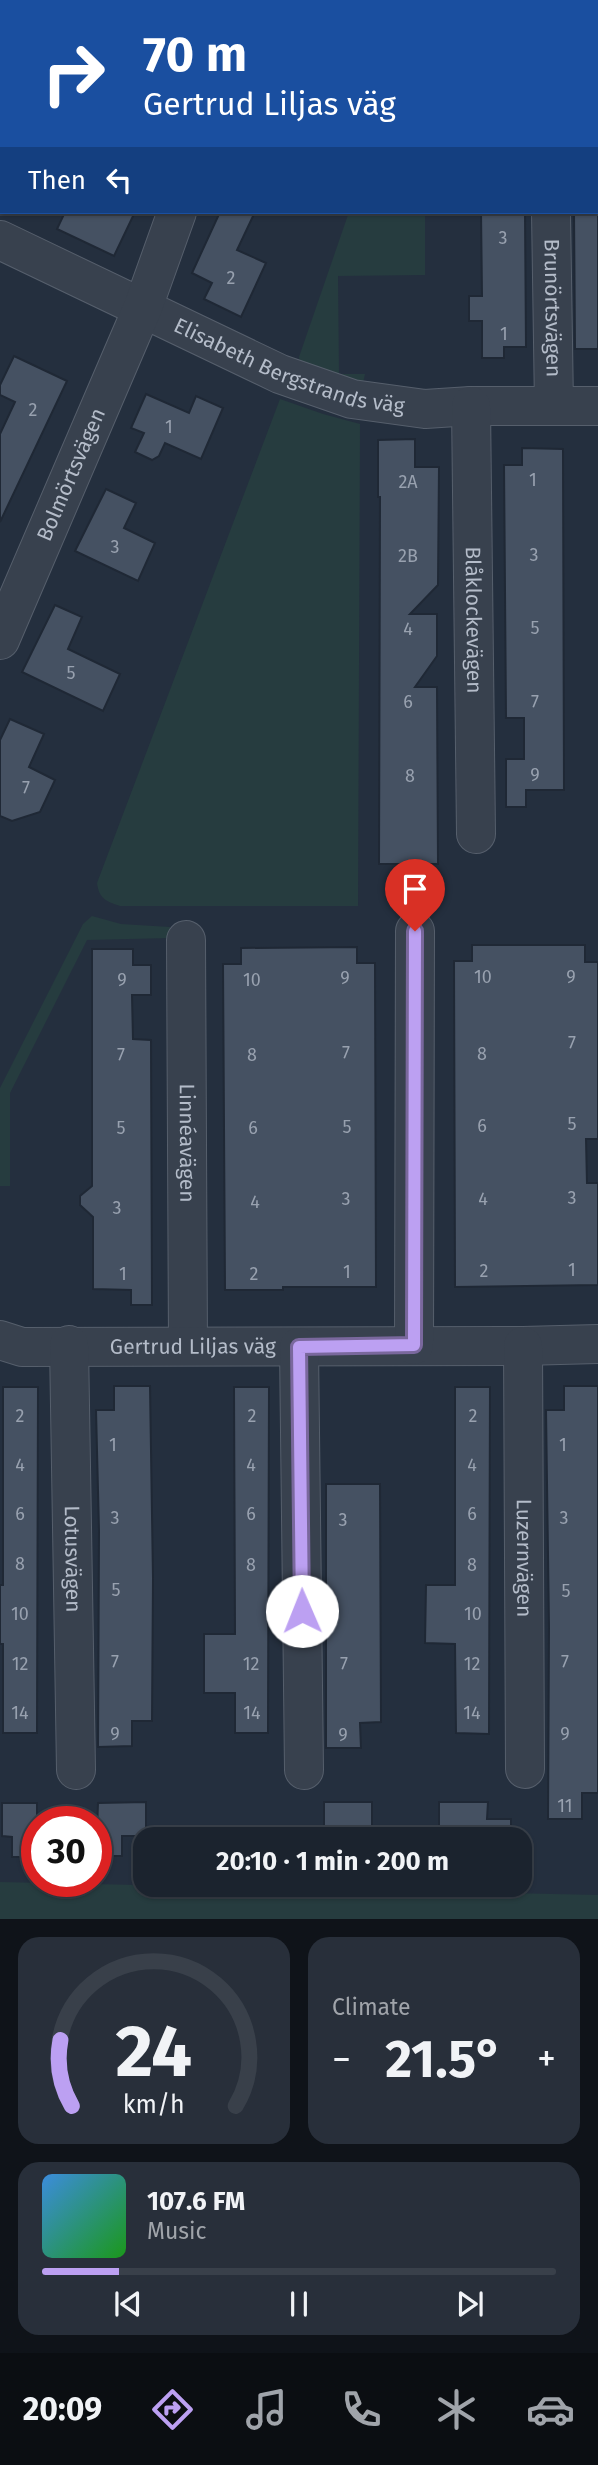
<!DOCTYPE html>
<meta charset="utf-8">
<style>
body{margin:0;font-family:"Fira Sans",sans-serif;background:#282f3a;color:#f1f3f6;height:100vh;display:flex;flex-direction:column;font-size:26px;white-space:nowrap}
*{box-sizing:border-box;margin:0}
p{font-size:23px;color:#a0a4aa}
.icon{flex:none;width:38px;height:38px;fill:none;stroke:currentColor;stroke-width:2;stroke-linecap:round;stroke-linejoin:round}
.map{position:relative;height:1919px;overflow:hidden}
.details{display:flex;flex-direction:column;gap:18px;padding:18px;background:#0f1319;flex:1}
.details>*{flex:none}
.guide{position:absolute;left:0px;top:0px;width:598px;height:214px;box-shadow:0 2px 5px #0004,0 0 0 2px #39404a;background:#1a4fa0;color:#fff;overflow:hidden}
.speed{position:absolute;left:21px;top:1806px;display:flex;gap:14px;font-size:35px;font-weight:700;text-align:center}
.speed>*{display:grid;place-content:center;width:91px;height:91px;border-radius:50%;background:#1b232e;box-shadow:0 2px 5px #0004,0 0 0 2px #39404a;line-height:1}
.speed .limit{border:10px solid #d22;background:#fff;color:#111}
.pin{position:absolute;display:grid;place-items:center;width:60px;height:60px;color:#fff;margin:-72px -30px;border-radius:50% 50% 50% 0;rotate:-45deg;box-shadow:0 0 7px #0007}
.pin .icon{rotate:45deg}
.me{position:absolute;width:77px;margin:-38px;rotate:359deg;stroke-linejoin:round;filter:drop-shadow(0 0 5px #0008)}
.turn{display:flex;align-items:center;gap:24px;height:147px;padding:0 28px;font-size:32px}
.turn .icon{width:91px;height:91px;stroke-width:2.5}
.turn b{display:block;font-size:49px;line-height:60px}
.then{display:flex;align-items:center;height:66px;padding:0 28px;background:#0003;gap:14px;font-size:26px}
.big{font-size:52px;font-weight:700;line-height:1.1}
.details .tile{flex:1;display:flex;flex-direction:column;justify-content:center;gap:10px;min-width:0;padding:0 24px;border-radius:21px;background:#282f3a}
.details .dial{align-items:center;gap:0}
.dial svg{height:182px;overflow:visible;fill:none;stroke:#39404a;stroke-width:7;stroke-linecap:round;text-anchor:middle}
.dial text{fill:#f1f3f6;stroke:none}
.song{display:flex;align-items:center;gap:21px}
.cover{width:84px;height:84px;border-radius:10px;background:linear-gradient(135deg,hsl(210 70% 55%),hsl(120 70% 35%))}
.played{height:7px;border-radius:4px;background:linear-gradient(90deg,#bca0f2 15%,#39404a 15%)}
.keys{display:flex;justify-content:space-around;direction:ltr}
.heat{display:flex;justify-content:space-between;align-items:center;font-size:38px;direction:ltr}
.details .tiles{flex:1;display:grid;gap:18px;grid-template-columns:1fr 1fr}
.tile:last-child{grid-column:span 2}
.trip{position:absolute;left:133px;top:1827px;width:399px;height:70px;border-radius:21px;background:#1b232e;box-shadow:0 2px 5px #0004,0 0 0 2px #39404a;font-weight:700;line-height:70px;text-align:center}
.dock{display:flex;height:112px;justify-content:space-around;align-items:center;background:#0b0e12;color:#a0a4aa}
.dock .icon{width:49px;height:49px}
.dock .active{color:#bca0f2}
.dock b{font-size:32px;color:#f1f3f6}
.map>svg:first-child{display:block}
.green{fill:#263c3f}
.building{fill:#455162;stroke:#1f2835;stroke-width:2}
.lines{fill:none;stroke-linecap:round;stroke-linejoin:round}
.minor-casing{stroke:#565f6c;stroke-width:40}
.minor{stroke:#38414e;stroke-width:38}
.route-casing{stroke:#7a689d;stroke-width:18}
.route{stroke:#bca0f2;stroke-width:12}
.labels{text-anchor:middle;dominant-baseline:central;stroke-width:7;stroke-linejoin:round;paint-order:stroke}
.number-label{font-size:18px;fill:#98a1af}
.street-label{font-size:21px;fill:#b4bcc9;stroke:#1d2633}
</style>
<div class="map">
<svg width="598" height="1919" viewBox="0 0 598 1919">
<rect width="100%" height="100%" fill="#242f3e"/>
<g class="green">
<polygon points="349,212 384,212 385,215 425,215 425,275 338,276 339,374 365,374 363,383 300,363 299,357"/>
<path d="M280 399 323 414 360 424 358 906H120C105 901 99 898 97 883Z"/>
<polygon points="92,916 121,924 170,927 171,938 87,940 10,1093 10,1186 0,1186 0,1088 83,924"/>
<polygon points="0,1882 598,1895 598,1919 0,1919"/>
</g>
<g class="building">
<polygon points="65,212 135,212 114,256 57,229"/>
<polygon points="220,212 255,212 237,250 266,263 241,317 204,299 212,283 192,273"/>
<polygon points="481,212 525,212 526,347 504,347 504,358 482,358 482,321 469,321 469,296 482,296"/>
<polygon points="574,212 598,212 598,349 575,349"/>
<polygon points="14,356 67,381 0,522 0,434 15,402 0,395 0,385"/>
<polygon points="146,394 189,413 196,396 223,408 201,459 165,443 159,456 152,460 135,452 144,433 131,428"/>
<polygon points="415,439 415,467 439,467 438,585 410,614 437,614 437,656 415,687 437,687 438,864 379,864 380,497 378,497 378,440"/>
<polygon points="522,448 563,449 564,790 526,790 526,807 506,807 506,759 524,759 524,718 506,718 504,465 522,465"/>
<polygon points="106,489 136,503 124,528 155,543 138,581 75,551"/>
<polygon points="55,605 82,617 68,649 120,674 103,711 22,672"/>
<polygon points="10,719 44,734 29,767 55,780 40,812 12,821 0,816 0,740"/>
<polygon points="472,945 585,945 585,962 598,962 598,1139 586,1139 587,1183 598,1183 598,1285 455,1287 454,961 472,961"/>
<polygon points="357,947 357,963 375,963 376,1287 283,1287 283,1290 225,1290 223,964 241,964 241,948"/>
<polygon points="92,949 133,949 133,965 151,965 151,995 132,995 133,1039 151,1040 152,1305 131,1305 131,1290 93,1289 93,1217 80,1205 80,1196 92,1186"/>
<polygon points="114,1386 150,1386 153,1578 152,1721 132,1721 132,1746 98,1747 99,1531 96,1410 114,1410"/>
<polygon points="564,1386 598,1386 598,1793 582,1793 582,1819 548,1819 549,1627 546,1410 564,1410"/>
<polygon points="3,1387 38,1387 37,1733 3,1733 3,1644 0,1644 0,1585 3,1585"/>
<polygon points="234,1387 269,1387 268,1733 235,1733 235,1693 204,1693 204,1634 235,1634"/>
<polygon points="455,1387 490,1387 489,1734 456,1733 455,1644 425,1643 426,1585 455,1585"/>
<polygon points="326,1484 380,1484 381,1722 360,1723 361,1748 326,1748"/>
<polygon points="146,1802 146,1836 122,1836 122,1856 96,1856 98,1803"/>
<rect x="324" y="1802" width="48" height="37"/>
<polygon points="439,1802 488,1802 487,1819 511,1819 511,1839 466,1839 466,1835 439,1835"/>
<polygon points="2,1803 37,1803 37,1857 12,1857 12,1837 2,1836"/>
</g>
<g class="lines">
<defs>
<g id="minor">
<polyline points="251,2 252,0"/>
<path id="s1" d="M551 212 554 406"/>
<path id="s2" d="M0 240 280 374 352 399 425 409 471 406H598"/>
<path id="s3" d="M471 406 476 834"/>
<path id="s4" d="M0 640 143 307 177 212"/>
<path id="s5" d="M186 940 188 1346"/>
<path id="s6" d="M0 1340 22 1347 523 1346 598 1344"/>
<path id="s7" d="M69 1345 76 1770"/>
<polyline points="414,1345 415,931"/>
<path id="s8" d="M523 1346 525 1769"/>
<polyline points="299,1347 304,1770"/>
</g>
</defs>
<use href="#minor" class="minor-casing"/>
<use href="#minor" class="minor"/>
</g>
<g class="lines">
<defs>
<polyline id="route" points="302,1611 299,1347 414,1345 415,931"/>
</defs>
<use href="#route" class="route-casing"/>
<use href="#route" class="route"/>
</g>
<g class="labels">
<g class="number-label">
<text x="503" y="238">3</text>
<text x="231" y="278">2</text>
<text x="504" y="334">1</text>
<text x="33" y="410">2</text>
<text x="169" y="427">1</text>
<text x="533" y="480">1</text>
<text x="408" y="482">2A</text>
<text x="115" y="547">3</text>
<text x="534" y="555">3</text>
<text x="408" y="556">2B</text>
<text x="535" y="628">5</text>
<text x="408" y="629">4</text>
<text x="71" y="673">5</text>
<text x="408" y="702">6</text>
<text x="535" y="702">7</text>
<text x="535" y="775">9</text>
<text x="410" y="776">8</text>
<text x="26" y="788">7</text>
<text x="483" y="977">10</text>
<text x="571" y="977">9</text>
<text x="345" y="978">9</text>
<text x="122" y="980">9</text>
<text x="252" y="980">10</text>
<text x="572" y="1043">7</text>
<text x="346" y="1053">7</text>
<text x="482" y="1054">8</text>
<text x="121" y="1055">7</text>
<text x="252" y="1055">8</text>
<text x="572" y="1124">5</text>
<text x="482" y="1126">6</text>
<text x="347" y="1127">5</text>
<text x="121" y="1128">5</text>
<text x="253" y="1128">6</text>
<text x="572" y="1198">3</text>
<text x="346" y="1199">3</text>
<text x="483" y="1199">4</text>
<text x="255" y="1202">4</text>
<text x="117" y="1208">3</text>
<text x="572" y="1270">1</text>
<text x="484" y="1271">2</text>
<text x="347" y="1272">1</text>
<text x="123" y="1274">1</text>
<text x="254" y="1274">2</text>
<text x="20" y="1416">2</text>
<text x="252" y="1416">2</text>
<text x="473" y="1416">2</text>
<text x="113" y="1445">1</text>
<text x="563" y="1445">1</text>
<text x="20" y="1465">4</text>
<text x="251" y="1465">4</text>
<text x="472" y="1465">4</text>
<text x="20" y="1514">6</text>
<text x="251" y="1514">6</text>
<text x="472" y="1514">6</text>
<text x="115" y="1518">3</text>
<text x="564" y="1518">3</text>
<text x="343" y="1520">3</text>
<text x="20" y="1564">8</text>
<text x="251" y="1565">8</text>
<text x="472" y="1565">8</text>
<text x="116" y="1590">5</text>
<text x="566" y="1591">5</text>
<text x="20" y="1614">10</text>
<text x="473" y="1614">10</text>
<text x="115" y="1662">7</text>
<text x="565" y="1662">7</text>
<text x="20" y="1664">12</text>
<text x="251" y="1664">12</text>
<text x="344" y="1664">7</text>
<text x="472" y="1664">12</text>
<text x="20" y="1713">14</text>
<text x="252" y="1713">14</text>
<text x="472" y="1713">14</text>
<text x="115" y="1734">9</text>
<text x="565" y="1734">9</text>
<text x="343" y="1735">9</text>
<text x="565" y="1806">11</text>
</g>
<g class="street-label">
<text stroke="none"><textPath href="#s1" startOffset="96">Brunörtsvägen</textPath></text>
<text stroke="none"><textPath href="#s2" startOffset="317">Elisabeth Bergstrands väg</textPath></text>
<text stroke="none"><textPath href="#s4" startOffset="180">Bolmörtsvägen</textPath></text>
<text stroke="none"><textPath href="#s3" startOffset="214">Blåklockevägen</textPath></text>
<text stroke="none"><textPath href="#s5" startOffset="203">Linnéavägen</textPath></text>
<text stroke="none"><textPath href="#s6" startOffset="194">Gertrud Liljas väg</textPath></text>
<text stroke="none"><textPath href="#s8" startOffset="212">Luzernvägen</textPath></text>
<text stroke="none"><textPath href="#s7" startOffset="214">Lotusvägen</textPath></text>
</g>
</g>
</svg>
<div class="speed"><div class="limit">30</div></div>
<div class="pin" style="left:415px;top:931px;background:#d93025"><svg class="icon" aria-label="arrive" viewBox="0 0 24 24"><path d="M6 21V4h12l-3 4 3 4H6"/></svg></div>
<svg class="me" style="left:302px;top:1611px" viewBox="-20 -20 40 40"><circle r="19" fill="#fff"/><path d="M0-13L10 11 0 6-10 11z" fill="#bca0f2"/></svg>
<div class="trip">20:10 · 1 min · 200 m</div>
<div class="guide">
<div class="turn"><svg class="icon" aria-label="right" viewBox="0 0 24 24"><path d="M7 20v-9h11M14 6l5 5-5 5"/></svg><div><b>70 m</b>Gertrud Liljas väg</div></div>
<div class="then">Then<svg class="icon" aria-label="left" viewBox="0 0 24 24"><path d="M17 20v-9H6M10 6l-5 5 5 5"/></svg></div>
</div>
</div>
<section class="details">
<div class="tiles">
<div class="tile dial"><svg viewBox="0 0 100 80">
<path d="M14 69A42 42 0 1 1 86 69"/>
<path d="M14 69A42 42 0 0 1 9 40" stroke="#bca0f2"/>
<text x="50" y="56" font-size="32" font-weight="700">24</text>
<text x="50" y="72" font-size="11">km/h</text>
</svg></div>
<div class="tile"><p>Climate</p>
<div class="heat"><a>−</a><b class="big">21.5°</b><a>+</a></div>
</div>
<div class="tile">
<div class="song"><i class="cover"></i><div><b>107.6 FM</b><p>Music</p></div></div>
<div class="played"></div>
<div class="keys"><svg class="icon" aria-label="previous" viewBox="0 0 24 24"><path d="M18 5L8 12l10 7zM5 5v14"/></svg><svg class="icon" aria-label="pause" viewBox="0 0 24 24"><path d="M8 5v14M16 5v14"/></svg><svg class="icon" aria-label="next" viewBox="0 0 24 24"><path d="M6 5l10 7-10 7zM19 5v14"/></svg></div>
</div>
</div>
</section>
<nav class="dock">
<b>20:09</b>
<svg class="icon active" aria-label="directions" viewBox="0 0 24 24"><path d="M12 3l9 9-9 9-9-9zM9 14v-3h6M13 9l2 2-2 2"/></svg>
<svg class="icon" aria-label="music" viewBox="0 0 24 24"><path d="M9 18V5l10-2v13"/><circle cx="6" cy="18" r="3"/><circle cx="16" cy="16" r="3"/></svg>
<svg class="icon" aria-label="phone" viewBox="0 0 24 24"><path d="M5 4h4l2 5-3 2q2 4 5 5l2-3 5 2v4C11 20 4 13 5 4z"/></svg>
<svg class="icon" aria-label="climate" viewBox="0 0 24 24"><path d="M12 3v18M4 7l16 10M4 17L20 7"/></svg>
<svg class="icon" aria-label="car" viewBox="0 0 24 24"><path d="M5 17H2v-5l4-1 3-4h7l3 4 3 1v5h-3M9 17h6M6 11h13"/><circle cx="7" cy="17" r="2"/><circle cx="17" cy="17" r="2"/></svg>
</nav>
